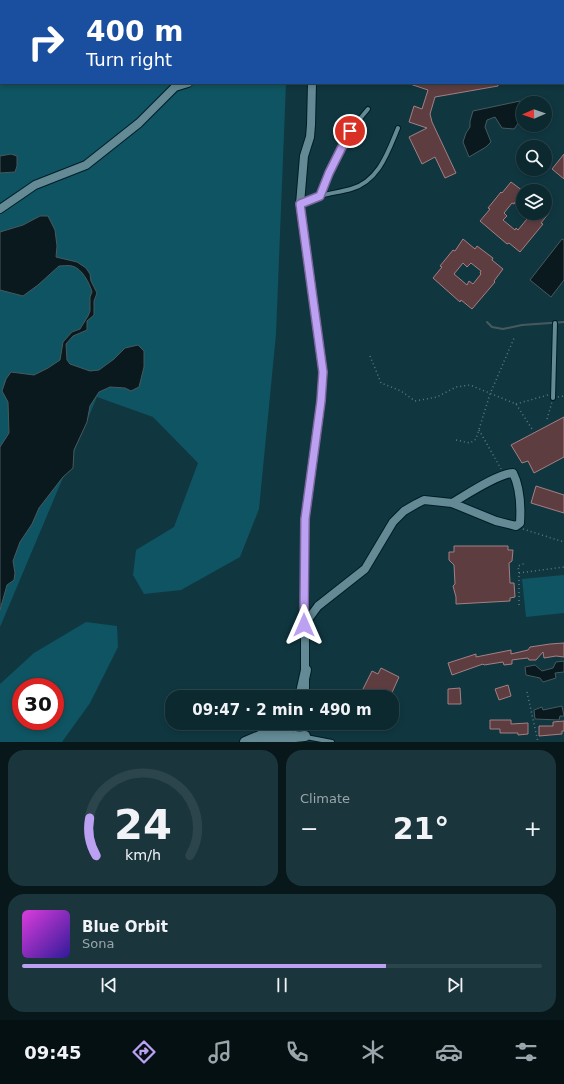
<!DOCTYPE html>
<meta charset="utf-8">
<style>
body{margin:0;font-family:"DejaVu Sans",sans-serif;background:#1a353c;color:#f1f3f6;height:100vh;display:flex;flex-direction:column;font-size:15px;white-space:nowrap}
*{box-sizing:border-box;margin:0}
p{font-size:13px;color:#9aa6ab}
.icon{flex:none;width:22px;height:22px;fill:none;stroke:currentColor;stroke-width:2;stroke-linecap:round;stroke-linejoin:round}
.map{position:relative;height:742px;overflow:hidden}
.panel{display:flex;flex-direction:column;gap:8px;padding:8px;background:#07171a;flex:1}
.panel>*{flex:none}
.guide{position:absolute;left:0px;top:0px;width:564px;height:84px;box-shadow:0 2px 6px #0003,0 0 0 1px #2c454c;background:#1a4fa0;color:#fff;overflow:hidden}
.needle{width:26px;rotate:268deg}
.tools{position:absolute;left:516px;top:96px;display:grid;gap:8px}
.tools a{display:grid;place-items:center;width:36px;height:36px;border-radius:50%;background:#0c2930;box-shadow:0 2px 6px #0003,0 0 0 1px #2c454c;font-size:20px}
.speed{position:absolute;left:12px;top:678px;display:flex;gap:8px;font-size:20px;font-weight:700;text-align:center}
.speed>*{display:grid;place-content:center;width:52px;height:52px;border-radius:50%;background:#0c2930;box-shadow:0 2px 6px #0003,0 0 0 1px #2c454c;line-height:1}
.speed .limit{border:6px solid #d22;background:#fff;color:#111}
.pin{position:absolute;display:grid;place-items:center;width:34px;height:34px;color:#fff;margin:-17px;border:2px solid #fff;border-radius:50%;box-shadow:0 1px 4px #0007}
.me{position:absolute;width:44px;margin:-22px;rotate:0deg;stroke-linejoin:round;filter:drop-shadow(0 0 3px #0008)}
.turn{display:flex;align-items:center;gap:14px;height:84px;padding:0 20px;font-size:18px}
.turn .icon{width:52px;height:52px;stroke-width:2.5}
.turn b{display:block;font-size:28px;line-height:34px}
.big{font-size:30px;font-weight:600;line-height:1.1}
.panel .widget{flex:1;display:flex;flex-direction:column;justify-content:center;gap:6px;min-width:0;padding:0 14px;border-radius:16px;background:#1a353c}
.panel .dial{align-items:center;gap:0}
.dial svg{height:104px;overflow:visible;fill:none;stroke:#2c454c;stroke-width:7;stroke-linecap:round;text-anchor:middle}
.dial text{fill:#f1f3f6;stroke:none}
.song{display:flex;align-items:center;gap:12px}
.cover{width:48px;height:48px;border-radius:6px;background:linear-gradient(135deg,hsl(300 70% 55%),hsl(250 70% 35%))}
.played{height:4px;border-radius:2px;background:linear-gradient(90deg,#bca0f2 70%,#2c454c 70%)}
.keys{display:flex;justify-content:space-around;direction:ltr}
.heat{display:flex;justify-content:space-between;align-items:center;font-size:22px;direction:ltr}
.panel .tiles{flex:1;display:grid;gap:8px;grid-template-columns:1fr 1fr}
.widget:last-child{grid-column:span 2}
.trip{position:absolute;left:165px;top:690px;width:234px;height:40px;border-radius:16px;background:#0c2930;box-shadow:0 2px 6px #0003,0 0 0 1px #2c454c;font-weight:600;line-height:40px;text-align:center}
.tabs{display:flex;height:64px;justify-content:space-around;align-items:center;background:#051013;color:#9aa6ab}
.tabs .icon{width:28px;height:28px}
.tabs .on{color:#bca0f2}
.tabs b{font-size:18px;color:#f1f3f6}
.map>svg:first-child{display:block}
.green{fill:#0f5462;fill-rule:evenodd}
.water{fill:#09191d;stroke:#48595e}
.lines{fill:none;stroke-linecap:round;stroke-linejoin:round}
.stream{stroke:#48595e;stroke-width:2}
.building{fill:#5e3d40;stroke:#a47f82;fill-rule:evenodd}
.service-casing{stroke:#011d24;stroke-width:6}
.minor-casing{stroke:#011d24;stroke-width:10}
.tertiary-casing{stroke:#011d24;stroke-width:12}
.path{stroke:#5a7a82;stroke-width:1.5;stroke-dasharray:1 3;stroke-linecap:butt}
.service{stroke:#638a95;stroke-width:4}
.minor{stroke:#638a95;stroke-width:8}
.tertiary{stroke:#638a95;stroke-width:10}
.route-casing{stroke:#7a689d;stroke-width:10}
.route{stroke:#bca0f2;stroke-width:7}
</style>
<div class="map">
<svg width="564" height="742" viewBox="0 0 564 742">
<rect width="100%" height="100%" fill="#103740"/>
<g class="green">
<polygon points="0,0 438,0 1,1 1,83 286,83 276,334 259,509 240,557 181,590 144,594 133,575 136,550 174,527 198,463 153,417 97,397 0,627"/>
<polygon points="564,575 564,613 526,617 522,579"/>
<path d="M86 622 117 626 118 647 90 703 62 742H0V684L34 653ZM21 687H55V721H21Z"/>
</g>
<g class="water">
<path d="M520 101C525 112 521 120 514 129L502 128 495 117 487 120 485 127 491 142 486 147 469 157 463 142 466 133 470 127V121L473 111Z"/>
<polygon points="11,154 17,156 17,166 15,172 0,173 0,156"/>
<path d="M40 216H48L55 230 57 246 56 257 77 262 86 268 90 274 91 281 97 293 94 301V315L87 321V330L73 336 66 344 67 360 70 364 90 371 99 370 114 359 125 348 138 345 144 351V367L139 387 131 391 125 388 110 387 99 392 90 406 87 422 74 450 73 468 63 477 39 508 32 524 20 542 13 561 15 573 14 580 7 585 0 610V447L9 433 8 402 2 391 6 379 11 372 34 375 48 368 60 360 63 342 72 332 80 329 88 316 90 311V297L92 292C90 284 82 268 72 266 68 265 63 266 59 266L38 285 23 296 0 290V232L23 225Z"/>
<polygon points="562,239 564,240 564,280 551,297 530,280"/>
<polygon points="564,661 564,672 555,673 556,678 543,682 540,678 526,675 525,667 535,665 542,671 553,668 556,662"/>
<polygon points="562,706 564,716 560,716 559,720 535,719 534,710 542,707 543,710"/>
</g>
<g class="lines">
<polyline class="stream" points="487,322 492,327 503,329 522,325 564,322"/>
</g>
<g class="building">
<polygon points="410,83 498,83 498,86 435,97 430,114 432,122 456,173 445,178 435,157 422,164 409,137 427,128 409,122 414,106 422,109 428,90 410,84"/>
<polygon points="564,154 564,179 552,169"/>
<polygon points="511,182 523,191 523,209 515,202 514,204 512,203 504,213 507,216 503,220 515,230 516,228 518,230 527,219 519,213 549,213 541,223 543,224 520,252 509,243 507,244 480,221 490,209 488,208 501,192 502,193"/>
<path d="M463 239 475 249 477 246 493 258 492 260 503 269 494 281 495 282 472 309 461 300 460 302 433 278 442 267 440 266 453 250 455 251ZM463 263 467 267 471 263 481 271 480 273 481 274 473 284 469 281 467 285 454 274Z"/>
<polygon points="564,417 564,457 534,473 528,461 522,463 511,445"/>
<polygon points="536,486 564,495 564,513 531,503"/>
<polygon points="454,546 508,546 508,550 513,550 512,561 509,563 510,583 514,583 515,597 510,598 510,601 456,604 456,597 453,586 455,584 454,565 449,560 449,552 454,552"/>
<polygon points="564,643 564,657 556,656 544,658 543,652 536,660 529,660 528,658 519,659 512,660 512,664 504,665 503,662 484,665 483,664 452,675 448,663 476,654 476,657 511,650 511,654 528,650 530,647 550,644"/>
<polygon points="381,668 399,677 390,697 359,697 372,671 378,674"/>
<polygon points="508,685 511,696 499,700 495,689"/>
<polygon points="460,688 461,704 448,704 448,689"/>
<polygon points="490,720 511,720 511,724 528,723 528,734 518,735 518,733 500,733 500,729 490,729"/>
<polygon points="564,721 564,731 562,731 562,734 539,736 539,726 553,726 553,722"/>
</g>
<g class="lines">
<defs>
<g id="service">
<polyline points="522,0 523,1"/>
<polyline points="546,0 546,1"/>
<polyline points="563,27 564,27"/>
<path d="M368 109 350 131 329 173 320 196C330 193 340 192 351 189 379 181 388 152 398 128"/>
<polyline points="300,204 320,196"/>
<polyline points="553,398 555,323"/>
<polyline points="306,737 332,742"/>
</g>
<g id="minor">
<polyline points="0,209 35,185 86,165 139,123 175,87 188,83"/>
<path d="M304 625 318 606 365 569 393 522 404 511 416 504 424 500 452 503 496 521 516 526 520 523C521 507 520 487 513 473 499 473 466 495 452 503"/>
<polyline points="305,697 305,519 321,401 323,372 300,204 304,156 310,137 311,125 312,83"/>
</g>
<g id="tertiary">
<polyline points="300,697 306,670"/>
<polyline points="262,735 304,725"/>
<polyline points="245,742 262,735 280,723"/>
<polyline points="263,742 286,738 305,736"/>
</g>
</defs>
<use href="#service" class="service-casing"/>
<use href="#minor" class="minor-casing"/>
<use href="#tertiary" class="tertiary-casing"/>
<g class="path">
<polyline points="370,356 381,383 401,391 415,401 437,397 456,387 470,385 516,404 532,429"/>
<polyline points="558,397 564,396"/>
<polyline points="516,404 548,395"/>
<polyline points="547,419 552,402"/>
<polyline points="479,430 501,469"/>
<polyline points="456,440 470,443 476,439 490,394 515,336"/>
<polyline points="523,529 564,542"/>
<polyline points="519,573 518,566 526,563"/>
<polyline points="519,605 519,573 564,567"/>
<polyline points="527,692 538,742"/>
</g>
<use href="#service" class="service"/>
<use href="#minor" class="minor"/>
<use href="#tertiary" class="tertiary"/>
</g>
<g class="lines">
<defs>
<polyline id="route" points="304,625 305,519 321,401 323,372 300,204 320,196 329,173 350,131"/>
</defs>
<use href="#route" class="route-casing"/>
<use href="#route" class="route"/>
</g>
</svg>
<div class="tools">
<a><svg class="needle" viewBox="-14 -14 28 28"><path d="M0-13l5 13h-10z" fill="#e53935"/><path d="M0 13l5-13h-10z" fill="#9aa6ab"/></svg></a>
<a><svg class="icon" aria-label="search" viewBox="0 0 24 24"><circle cx="10" cy="10" r="6"/><path d="M15 15l6 6"/></svg></a>
<a><svg class="icon" aria-label="layers" viewBox="0 0 24 24"><path d="M12 4l9 5-9 5-9-5zM3 14l9 5 9-5"/></svg></a>
</div>
<div class="speed"><div class="limit">30</div></div>
<div class="pin" style="left:350px;top:131px;background:#d93025"><svg class="icon" aria-label="arrive" viewBox="0 0 24 24"><path d="M6 21V4h12l-3 4 3 4H6"/></svg></div>
<svg class="me" style="left:304px;top:625px" viewBox="-20 -20 40 40"><path d="M0-17L14 15 0 8-14 15z" fill="#bca0f2" stroke="#fff" stroke-width="4"/></svg>
<div class="trip">09:47 · 2 min · 490 m</div>
<div class="guide">
<div class="turn"><svg class="icon" aria-label="right" viewBox="0 0 24 24"><path d="M7 20v-9h11M14 6l5 5-5 5"/></svg><div><b>400 m</b>Turn right</div></div>
</div>
</div>
<section class="panel">
<div class="tiles">
<div class="widget dial"><svg viewBox="0 0 100 80">
<path d="M14 69A42 42 0 1 1 86 69"/>
<path d="M14 69A42 42 0 0 1 9 40" stroke="#bca0f2"/>
<text x="50" y="56" font-size="32" font-weight="700">24</text>
<text x="50" y="72" font-size="11">km/h</text>
</svg></div>
<div class="widget"><p>Climate</p>
<div class="heat"><a>−</a><b class="big">21°</b><a>+</a></div>
</div>
<div class="widget">
<div class="song"><i class="cover"></i><div><b>Blue Orbit</b><p>Sona</p></div></div>
<div class="played"></div>
<div class="keys"><svg class="icon" aria-label="previous" viewBox="0 0 24 24"><path d="M18 5L8 12l10 7zM5 5v14"/></svg><svg class="icon" aria-label="pause" viewBox="0 0 24 24"><path d="M8 5v14M16 5v14"/></svg><svg class="icon" aria-label="next" viewBox="0 0 24 24"><path d="M6 5l10 7-10 7zM19 5v14"/></svg></div>
</div>
</div>
</section>
<nav class="tabs">
<b>09:45</b>
<svg class="icon on" aria-label="directions" viewBox="0 0 24 24"><path d="M12 3l9 9-9 9-9-9zM9 14v-3h6M13 9l2 2-2 2"/></svg>
<svg class="icon" aria-label="music" viewBox="0 0 24 24"><path d="M9 18V5l10-2v13"/><circle cx="6" cy="18" r="3"/><circle cx="16" cy="16" r="3"/></svg>
<svg class="icon" aria-label="phone" viewBox="0 0 24 24"><path d="M5 4h4l2 5-3 2q2 4 5 5l2-3 5 2v4C11 20 4 13 5 4z"/></svg>
<svg class="icon" aria-label="climate" viewBox="0 0 24 24"><path d="M12 3v18M4 7l16 10M4 17L20 7"/></svg>
<svg class="icon" aria-label="car" viewBox="0 0 24 24"><path d="M5 17H2v-5l4-1 3-4h7l3 4 3 1v5h-3M9 17h6M6 11h13"/><circle cx="7" cy="17" r="2"/><circle cx="17" cy="17" r="2"/></svg>
<svg class="icon" aria-label="filters" viewBox="0 0 24 24"><path d="M4 7h16M4 17h16"/><circle cx="9" cy="7" r="2"/><circle cx="15" cy="17" r="2"/></svg>
</nav>
